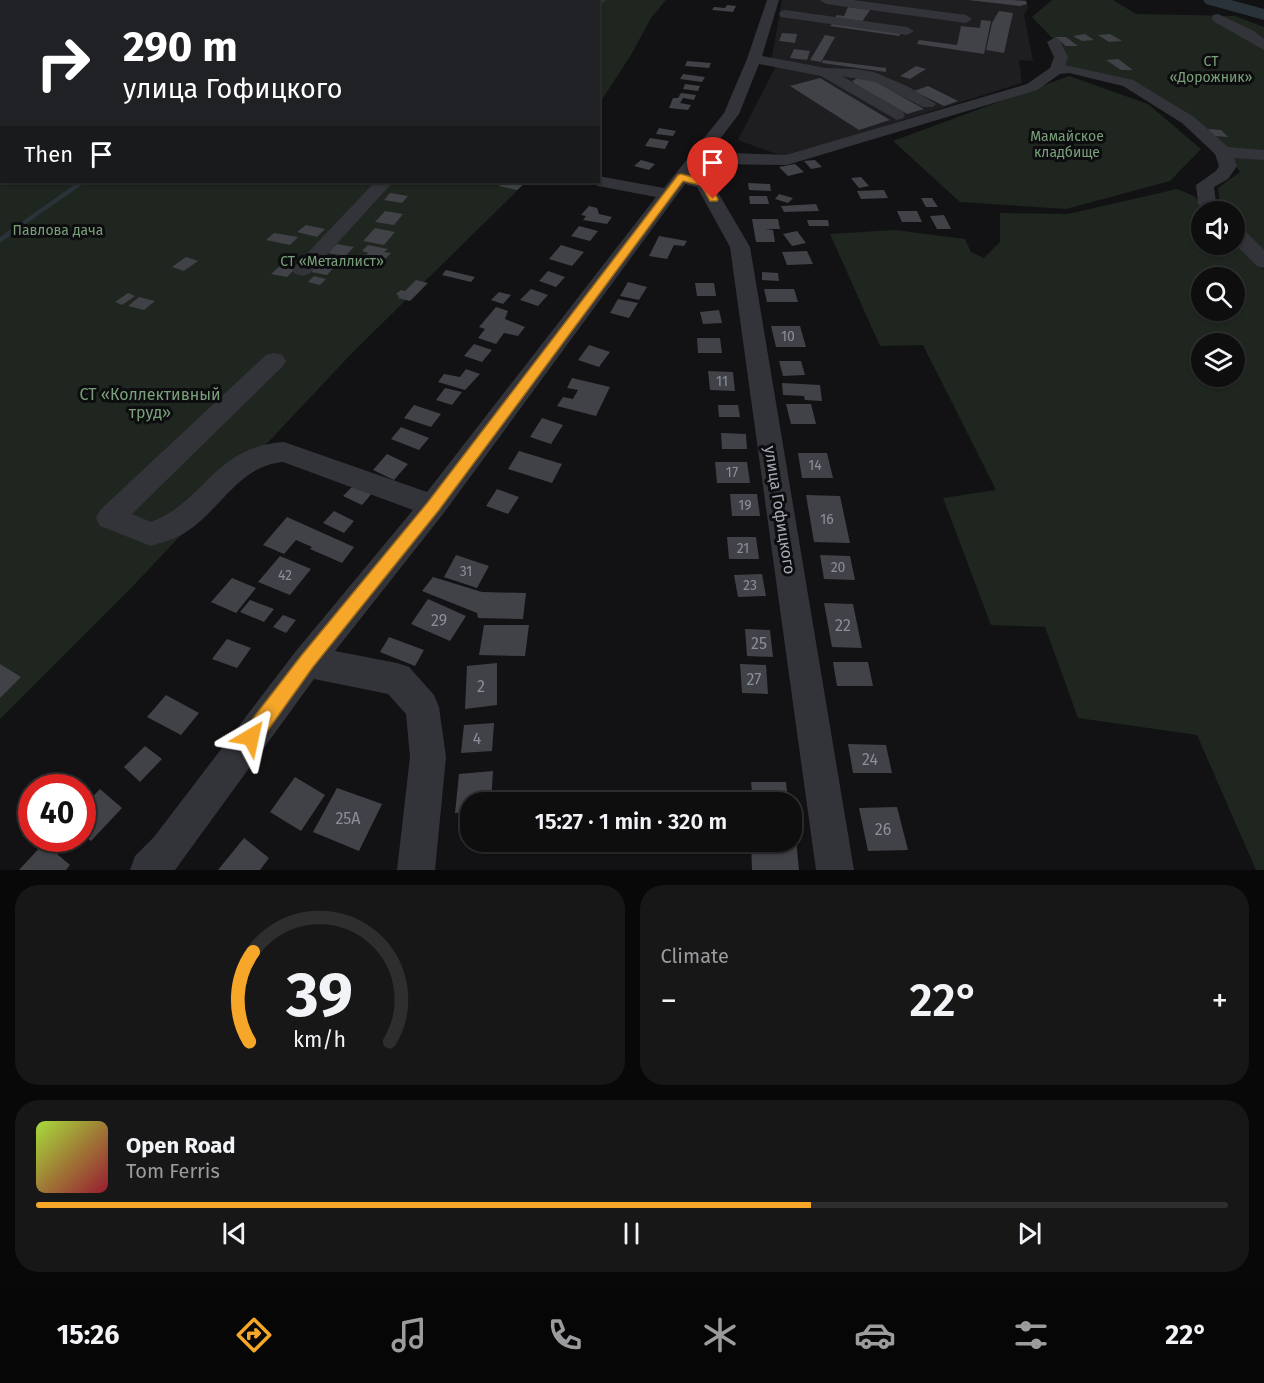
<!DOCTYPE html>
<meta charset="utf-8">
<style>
body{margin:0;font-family:"Fira Sans",sans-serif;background:#171718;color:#f1f3f6;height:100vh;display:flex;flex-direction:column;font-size:22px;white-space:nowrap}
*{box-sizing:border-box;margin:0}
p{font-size:20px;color:#9b9c9e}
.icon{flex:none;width:33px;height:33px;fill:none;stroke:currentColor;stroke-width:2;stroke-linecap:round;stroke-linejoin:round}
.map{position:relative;height:870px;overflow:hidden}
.sheet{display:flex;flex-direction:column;gap:15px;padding:15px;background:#080808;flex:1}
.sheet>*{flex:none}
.top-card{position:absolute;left:0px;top:0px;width:600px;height:183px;box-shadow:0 2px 4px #0004,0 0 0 2px #2e2e2f;background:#202124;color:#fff;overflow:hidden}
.controls{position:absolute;left:1191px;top:201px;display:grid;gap:12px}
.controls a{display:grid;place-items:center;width:54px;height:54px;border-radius:50%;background:#0e0e0f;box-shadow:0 2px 4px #0004,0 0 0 2px #2e2e2f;font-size:30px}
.speed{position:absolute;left:18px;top:774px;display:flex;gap:12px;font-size:30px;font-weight:700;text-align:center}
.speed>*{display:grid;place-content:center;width:78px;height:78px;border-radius:50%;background:#0e0e0f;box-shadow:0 2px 4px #0004,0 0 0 2px #2e2e2f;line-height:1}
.speed .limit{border:9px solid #d22;background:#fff;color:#111}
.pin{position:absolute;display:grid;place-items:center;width:51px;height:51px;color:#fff;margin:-62px -26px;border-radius:50% 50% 50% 0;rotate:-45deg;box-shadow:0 0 6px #0007}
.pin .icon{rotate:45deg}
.me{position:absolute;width:66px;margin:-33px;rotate:36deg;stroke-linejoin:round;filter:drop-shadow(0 0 4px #0008)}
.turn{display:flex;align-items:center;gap:21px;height:126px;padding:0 24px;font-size:27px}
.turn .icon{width:78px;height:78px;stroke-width:2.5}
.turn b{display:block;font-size:42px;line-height:51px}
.then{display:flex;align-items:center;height:57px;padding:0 24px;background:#0003;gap:12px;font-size:22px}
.big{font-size:45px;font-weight:600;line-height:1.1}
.sheet .widget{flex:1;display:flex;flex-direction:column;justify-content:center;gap:9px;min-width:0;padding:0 21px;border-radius:24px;background:#171718}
.sheet .dial{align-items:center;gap:0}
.dial svg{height:156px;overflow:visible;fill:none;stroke:#2e2e2f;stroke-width:7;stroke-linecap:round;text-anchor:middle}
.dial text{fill:#f1f3f6;stroke:none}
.song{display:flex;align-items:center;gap:18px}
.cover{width:72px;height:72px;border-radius:9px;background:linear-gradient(135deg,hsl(80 70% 55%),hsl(350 70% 35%))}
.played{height:6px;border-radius:3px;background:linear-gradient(90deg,#f6a628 65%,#2e2e2f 65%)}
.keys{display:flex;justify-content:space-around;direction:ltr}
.heat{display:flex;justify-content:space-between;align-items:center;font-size:33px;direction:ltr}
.sheet .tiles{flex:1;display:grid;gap:15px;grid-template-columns:1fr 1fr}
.widget:last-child{grid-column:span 2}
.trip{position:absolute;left:460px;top:792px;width:342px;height:60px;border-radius:24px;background:#0e0e0f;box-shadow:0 2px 4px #0004,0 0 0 2px #2e2e2f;font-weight:600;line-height:60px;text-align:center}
.menu{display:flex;height:96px;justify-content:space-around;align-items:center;background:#060606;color:#9b9c9e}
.menu .icon{width:42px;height:42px}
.menu .on{color:#f6a628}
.menu b{font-size:27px;color:#f1f3f6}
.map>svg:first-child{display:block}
.built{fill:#1e1e21}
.green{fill:#1e261f;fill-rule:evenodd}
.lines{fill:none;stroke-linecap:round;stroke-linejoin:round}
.stream-far2{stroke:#2a3339;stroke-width:3}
.stream-far1{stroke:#2a3339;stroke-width:4}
.stream{stroke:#2a3339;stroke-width:5}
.river{fill:#2a3339;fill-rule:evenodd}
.building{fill:#414247}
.minor{fill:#333439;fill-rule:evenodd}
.route{fill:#f6a628;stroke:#a06c1a;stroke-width:1.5}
.labels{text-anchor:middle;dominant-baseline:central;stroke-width:6;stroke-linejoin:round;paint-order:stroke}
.far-park-label{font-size:14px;fill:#79a07a;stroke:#0d0d0f}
.number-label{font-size:14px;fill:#8a8f9a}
.park-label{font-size:16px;fill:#79a07a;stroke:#0d0d0f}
.street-label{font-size:16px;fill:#a3a9b5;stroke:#0d0d0f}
.near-number-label{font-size:16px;fill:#8a8f9a}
</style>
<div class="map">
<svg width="1264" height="870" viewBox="0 0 1264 870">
<rect width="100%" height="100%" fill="#121214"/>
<polygon class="built" points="782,0 1026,0 1028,9 1024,14 1033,61 1019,60 1022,83 785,157 738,140 776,66 772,57"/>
<g class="green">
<polygon points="84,0 347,0 83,2"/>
<polygon points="376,0 666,0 651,18 631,55 599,104 598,2 373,2"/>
<polygon points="1052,0 1113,0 1136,14 1235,16 1264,27 1264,256 1235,222 1234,212 1225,211 1221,207 1218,188 1240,172 1225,149 1130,81 1064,65 1061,47 1032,17"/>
<polygon points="0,35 2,182 526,182 354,351 134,585 0,719"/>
<polygon points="1069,76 1148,104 1201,149 1170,181 1066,209 960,202 893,141"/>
<path d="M1177 189 1194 196 1208 211 1202 212V244H1234L1235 239 1264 270V870H1256L1197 735 1078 718 1045 627 991 625 943 498 996 490 923 345 880 346 830 234 895 230 965 239 971 252 984 258 1000 242V213L1068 214ZM1202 278H1234V310H1202ZM1202 344H1234V376H1202Z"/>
</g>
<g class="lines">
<polyline class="stream-far2" points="354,2 357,0"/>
<polyline class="stream-far1" points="5,236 82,182"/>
<polyline class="stream" points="0,240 7,235"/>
<polygon class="river" points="1203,0 1231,0 1264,9 1264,20 1206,4"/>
</g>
<g class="building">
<polygon points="968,0 1012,0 1026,1 1027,4 1020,6"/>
<polygon points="727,5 736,6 733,12 712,10 714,7 725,8"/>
<polygon points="848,7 870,10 862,22 835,18 837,15 844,16"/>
<polygon points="999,11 1013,13 1004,53 986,50 992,23"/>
<polygon points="981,20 991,21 984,54 917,44 919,40 957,45 961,26 980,28"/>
<polygon points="832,24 901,33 899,36 830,26"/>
<polygon points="782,33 797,34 795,43 779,41"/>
<polygon points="1085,34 1094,40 1082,41 1073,36"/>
<polygon points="1110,34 1122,41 1109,42 1098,35"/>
<polygon points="825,35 835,37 821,62 810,60"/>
<polygon points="1055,37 1066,37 1078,46 1066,46"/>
<polygon points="794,49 810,51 807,60 790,58"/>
<polygon points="1118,59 1133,70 1121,70 1106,60"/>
<polygon points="823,60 886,68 886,72 822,63"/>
<polygon points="687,61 711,63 709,68 685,66"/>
<polygon points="916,66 926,69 910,79 900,76"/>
<polygon points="683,74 705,77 702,82 680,79"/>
<polygon points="820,78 890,120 859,130 790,86"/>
<polygon points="858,78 871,79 924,109 907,114 855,84 852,81"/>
<polygon points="685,84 700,86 698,91 683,89"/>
<polygon points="928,86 958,101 944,106 914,91"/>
<polygon points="681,93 696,95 694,100 683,98 680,103 691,105 688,110 669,108 673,98 678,98"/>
<polygon points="659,128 676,131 673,136 656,134"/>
<polygon points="1208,129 1221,130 1228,137 1214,136"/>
<polygon points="650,138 669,141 665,149 645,146"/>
<polygon points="641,160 655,164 649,170 634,166"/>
<polygon points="815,160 822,167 811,169 804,161"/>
<polygon points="795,164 804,172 788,176 779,167"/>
<polygon points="861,177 869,186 859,188 851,178"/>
<polygon points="504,182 526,182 517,190 499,186"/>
<polygon points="748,183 770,184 771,191 749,190"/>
<polygon points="884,190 888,198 861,199 857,191"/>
<polygon points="390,193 408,196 402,203 384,200"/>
<polygon points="779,194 793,198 788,203 775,199"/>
<polygon points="749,196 767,196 769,204 750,204"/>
<polygon points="921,198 932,198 938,207 926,207"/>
<polygon points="816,204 819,211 784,212 781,206"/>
<polygon points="589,206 597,208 599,214 612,217 607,224 583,220 586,216 581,215"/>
<polygon points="385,211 403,214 394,225 375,222"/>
<polygon points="897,211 917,211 922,222 902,222"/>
<polygon points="944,215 951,229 937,229 930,216"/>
<polygon points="752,219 778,219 780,229 765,229 773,230 775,242 756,242"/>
<polygon points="807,220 828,220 829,226 809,226"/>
<polygon points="306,225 325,229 317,237 297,232"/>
<polygon points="579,226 598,231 590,241 571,236"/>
<polygon points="375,228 395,232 384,245 363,241"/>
<polygon points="797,231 806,243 792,246 783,234"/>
<polygon points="274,233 298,237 290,245 266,240"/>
<polygon points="659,236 687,241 684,246 674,245 667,259 649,256"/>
<polygon points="337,244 354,247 345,256 328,253"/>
<polygon points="368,245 388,249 384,252 391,253 381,263 362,259 368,253 362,251"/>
<polygon points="561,245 584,252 572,266 549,259"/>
<polygon points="807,251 813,264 787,265 782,252"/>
<polygon points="186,257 198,261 184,271 172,267"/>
<polygon points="329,260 339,262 327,275 311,272 319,263 325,264"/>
<polygon points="282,264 297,267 287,277 271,274"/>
<polygon points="446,270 475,277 471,282 442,275"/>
<polygon points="548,271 565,277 556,287 539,281"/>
<polygon points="762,272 778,273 779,281 762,280"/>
<polygon points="314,276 326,279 320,285 308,282"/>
<polygon points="416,280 428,283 410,301 398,298 399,296 396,294 401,290 405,291"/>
<polygon points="628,282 647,287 639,300 620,296"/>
<polygon points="695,283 714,283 716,296 697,296"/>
<polygon points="531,289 548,295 538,306 520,300"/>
<polygon points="764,289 794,289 798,302 767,302"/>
<polygon points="499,292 511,295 503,304 491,300"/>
<polygon points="128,293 135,296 122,305 115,302"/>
<polygon points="139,297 155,301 144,310 128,306"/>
<polygon points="618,299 638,303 629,318 610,313"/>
<polygon points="496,307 508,311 505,319 525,327 518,336 504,333 496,344 478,338 485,329 479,327"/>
<polygon points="719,310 722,323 703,324 700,312"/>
<polygon points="771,326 800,326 806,347 776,347"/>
<polygon points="697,338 720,338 722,353 698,353"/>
<polygon points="474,344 492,350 482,362 464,356"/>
<polygon points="589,345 610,352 599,367 578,360"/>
<polygon points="779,361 801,361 805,375 783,376"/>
<polygon points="466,369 480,374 465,390 438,382 444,374 460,377"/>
<polygon points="708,371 733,372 735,391 710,390"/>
<polygon points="572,378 610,387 596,416 557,406 563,397 573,399 578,390 567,388"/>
<polygon points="782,383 820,385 822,401 805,400 804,396 783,395"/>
<polygon points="445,388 462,392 452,405 436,400"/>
<polygon points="786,404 811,404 816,424 791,424"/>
<polygon points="414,405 441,414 431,427 404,418"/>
<polygon points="718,405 738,405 740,417 719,417"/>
<polygon points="542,418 563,425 551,444 530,437"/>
<polygon points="401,427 429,438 419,450 391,439"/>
<polygon points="721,433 746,434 747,449 722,449"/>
<polygon points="519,451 562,464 552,483 508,469"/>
<polygon points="798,453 827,453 833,478 802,478"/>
<polygon points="387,454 408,464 394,480 373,470"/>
<polygon points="715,462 747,462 750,483 717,483"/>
<polygon points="356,483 374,491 362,505 343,496"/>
<polygon points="497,489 519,497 508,514 486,506"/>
<polygon points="730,494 757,494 760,516 732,516"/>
<polygon points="806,495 840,496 850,543 814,542"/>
<polygon points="334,511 354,521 344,533 323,523"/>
<polygon points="287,517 354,547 342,563 310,549 312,547 296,540 284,554 263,545"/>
<polygon points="727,537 756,537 759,559 729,559"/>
<polygon points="456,555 489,566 477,588 444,577"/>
<polygon points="820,555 850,556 855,580 824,579"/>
<polygon points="280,556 311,569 290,595 258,582"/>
<polygon points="762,574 766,596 738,597 734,575"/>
<polygon points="433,577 482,592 526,593 523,619 478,618 477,613 422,591"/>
<polygon points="232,578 256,588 236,613 211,602"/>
<polygon points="428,599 466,616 450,641 411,624"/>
<polygon points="250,600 274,609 264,622 240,612"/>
<polygon points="824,603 853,604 862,648 832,647"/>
<polygon points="283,615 296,620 286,633 273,627"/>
<polygon points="484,625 529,625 525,656 479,655"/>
<polygon points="745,629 770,630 773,657 747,656"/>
<polygon points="389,637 424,650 415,666 380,652"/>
<polygon points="227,639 251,648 237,668 212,659"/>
<polygon points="833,662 868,662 873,686 837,686"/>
<polygon points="497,663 497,705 465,709 467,666"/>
<polygon points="0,664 21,677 0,698"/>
<polygon points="740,664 766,665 768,694 742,693"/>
<polygon points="166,695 199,713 181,735 147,717"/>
<polygon points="494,723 492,751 461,753 464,725"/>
<polygon points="848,744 886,745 892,773 853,773"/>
<polygon points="145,746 162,759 140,782 124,767"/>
<polygon points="493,771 491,802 471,802 471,811 455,813 459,774"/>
<polygon points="295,777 325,795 301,831 270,812"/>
<polygon points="751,782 786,782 788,802 753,802"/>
<polygon points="337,788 382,804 359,851 313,832"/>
<polygon points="100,789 122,808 91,841 82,834 82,808"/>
<polygon points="897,807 908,850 868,851 859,808"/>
<polygon points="244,838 269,858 260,870 218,870"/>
<polygon points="792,838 796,839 799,870 752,870 751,842 792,842"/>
<polygon points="44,843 70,865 66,870 19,870"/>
</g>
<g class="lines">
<g class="minor">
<polygon points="75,0 87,0 74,2"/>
<polygon points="159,0 175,0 158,2"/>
<rect x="543" y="0" width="12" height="2"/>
<polygon points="593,0 606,0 598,6 598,2 592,2"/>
<path d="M767 0H779L762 56 826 68 857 69 874 72 909 87 936 104 933 107H923L875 82 842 76 903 112 905 115 903 118 897 120 821 76 759 64 739 114 710 152 786 155 1027 84 1050 68 1054 57 1047 42 1054 38 1059 39 1068 57 1065 65 1133 80 1194 117 1228 147 1264 150V160L1234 158 1237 166 1228 179 1214 187 1216 202 1224 212H1204L1198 203 1196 185 1216 171 1219 166 1215 154 1182 123 1123 86 1069 73 1060 74 1037 90 787 165 720 164 703 161 692 175 710 179 750 247 854 870H816L730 247 697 187 685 184 443 514 335 651 397 663 409 667 434 695 439 707 446 757 435 870H397L410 757 406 714 388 694 314 679 175 870H130L135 856 154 837 296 651 413 510 283 462C238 466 221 510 186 532 176 539 163 542 151 546L100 526 96 518 100 510 266 355 274 353 282 355 286 361 282 367 132 514 151 522C206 501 213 447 284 442L427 492 656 197 598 186 589 182H598V176L664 188 724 113 747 59Z"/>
<polygon points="820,0 853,0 966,15 972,19 966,23 826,4"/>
<polygon points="785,10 907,27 914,31 907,35 781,17 779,14 781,11"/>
<polygon points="1218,14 1254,31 1264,39 1264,50 1213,21 1212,18 1213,15"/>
<rect x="0" y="29" width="2" height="8"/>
<rect x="0" y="141" width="2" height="10"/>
<polygon points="375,182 393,182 309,274 302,276 295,274 292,270 295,266"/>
<polygon points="1234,225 1241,227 1264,250 1264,268 1257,266 1234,243"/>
</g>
</g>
<polygon class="route" points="681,174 708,181 718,199 717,201 710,201 701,185 683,181 439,510 313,667 258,744 251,746 244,744 242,737 244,730 301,656 428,502 678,175"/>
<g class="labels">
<g class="far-park-label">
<text x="1211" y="61">СТ<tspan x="1211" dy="16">«Дорожник»</tspan></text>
<text x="1067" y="136">Мамайское<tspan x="1067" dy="16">кладбище</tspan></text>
<text x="58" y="230">Павлова дача</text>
<text x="332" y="261">СТ «Металлист»</text>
</g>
<g class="number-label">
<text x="788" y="336">10</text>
<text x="722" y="381">11</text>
<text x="815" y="465">14</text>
<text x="732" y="472">17</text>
<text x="745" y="505">19</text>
<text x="827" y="519">16</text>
<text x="743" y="548">21</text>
<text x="838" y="567">20</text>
<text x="466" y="571">31</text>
<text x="285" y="575">42</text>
<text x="750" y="585">23</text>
</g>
<g class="park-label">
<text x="150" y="394">СТ «Коллективный<tspan x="150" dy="18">труд»</tspan></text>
</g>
<g class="street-label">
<text transform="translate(780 510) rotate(81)">улица Гофицкого</text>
</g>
<g class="near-number-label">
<text x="439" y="620">29</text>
<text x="843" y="625">22</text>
<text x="759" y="643">25</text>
<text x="754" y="679">27</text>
<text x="481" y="686">2</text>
<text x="477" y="738">4</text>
<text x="870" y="759">24</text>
<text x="348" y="818">25А</text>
<text x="883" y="829">26</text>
</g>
</g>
</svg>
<div class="controls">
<a><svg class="icon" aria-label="sound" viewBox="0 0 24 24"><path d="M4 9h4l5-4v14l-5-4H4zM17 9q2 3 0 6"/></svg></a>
<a><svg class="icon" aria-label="search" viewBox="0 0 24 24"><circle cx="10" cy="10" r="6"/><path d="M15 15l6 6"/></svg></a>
<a><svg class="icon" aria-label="layers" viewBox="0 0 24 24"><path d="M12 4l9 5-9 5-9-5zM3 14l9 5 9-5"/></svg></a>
</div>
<div class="speed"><div class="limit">40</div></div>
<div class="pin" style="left:713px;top:199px;background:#d93025"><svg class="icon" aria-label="arrive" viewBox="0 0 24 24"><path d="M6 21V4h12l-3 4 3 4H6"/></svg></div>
<svg class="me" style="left:251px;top:737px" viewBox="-20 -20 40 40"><path d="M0-17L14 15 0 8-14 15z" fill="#f6a628" stroke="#fff" stroke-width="4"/></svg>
<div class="trip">15:27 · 1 min · 320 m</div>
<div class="top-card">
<div class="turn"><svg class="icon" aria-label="right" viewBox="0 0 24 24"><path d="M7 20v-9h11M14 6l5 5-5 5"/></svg><div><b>290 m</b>улица Гофицкого</div></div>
<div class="then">Then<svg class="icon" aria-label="arrive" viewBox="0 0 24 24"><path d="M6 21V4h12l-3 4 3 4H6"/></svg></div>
</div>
</div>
<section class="sheet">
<div class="tiles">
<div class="widget dial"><svg viewBox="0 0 100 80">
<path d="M14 69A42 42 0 1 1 86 69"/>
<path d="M14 69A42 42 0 0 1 16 23" stroke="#f6a628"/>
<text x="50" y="56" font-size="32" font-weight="700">39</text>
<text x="50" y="72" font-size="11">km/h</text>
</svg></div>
<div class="widget"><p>Climate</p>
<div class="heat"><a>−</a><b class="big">22°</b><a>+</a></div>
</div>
<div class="widget">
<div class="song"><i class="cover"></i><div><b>Open Road</b><p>Tom Ferris</p></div></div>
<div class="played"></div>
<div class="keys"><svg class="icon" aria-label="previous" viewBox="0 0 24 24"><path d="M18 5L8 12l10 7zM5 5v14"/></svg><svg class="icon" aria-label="pause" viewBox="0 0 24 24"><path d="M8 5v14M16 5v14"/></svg><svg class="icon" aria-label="next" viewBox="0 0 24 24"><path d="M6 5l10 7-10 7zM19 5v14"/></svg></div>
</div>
</div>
</section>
<nav class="menu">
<b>15:26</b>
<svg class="icon on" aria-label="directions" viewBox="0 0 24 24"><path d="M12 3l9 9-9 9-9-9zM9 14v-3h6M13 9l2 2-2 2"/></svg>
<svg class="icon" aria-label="music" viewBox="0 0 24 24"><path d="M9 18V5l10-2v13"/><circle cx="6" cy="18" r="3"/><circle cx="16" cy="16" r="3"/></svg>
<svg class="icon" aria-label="phone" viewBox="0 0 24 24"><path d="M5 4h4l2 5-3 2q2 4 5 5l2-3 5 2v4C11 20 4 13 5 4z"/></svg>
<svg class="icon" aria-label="climate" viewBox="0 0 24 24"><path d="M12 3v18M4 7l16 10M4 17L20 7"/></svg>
<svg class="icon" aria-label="car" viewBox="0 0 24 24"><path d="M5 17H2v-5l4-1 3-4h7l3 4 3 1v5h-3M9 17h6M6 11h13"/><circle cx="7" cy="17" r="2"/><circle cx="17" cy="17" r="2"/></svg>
<svg class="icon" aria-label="filters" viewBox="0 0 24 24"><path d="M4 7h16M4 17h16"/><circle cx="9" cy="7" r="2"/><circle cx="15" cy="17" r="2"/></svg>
<b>22°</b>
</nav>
